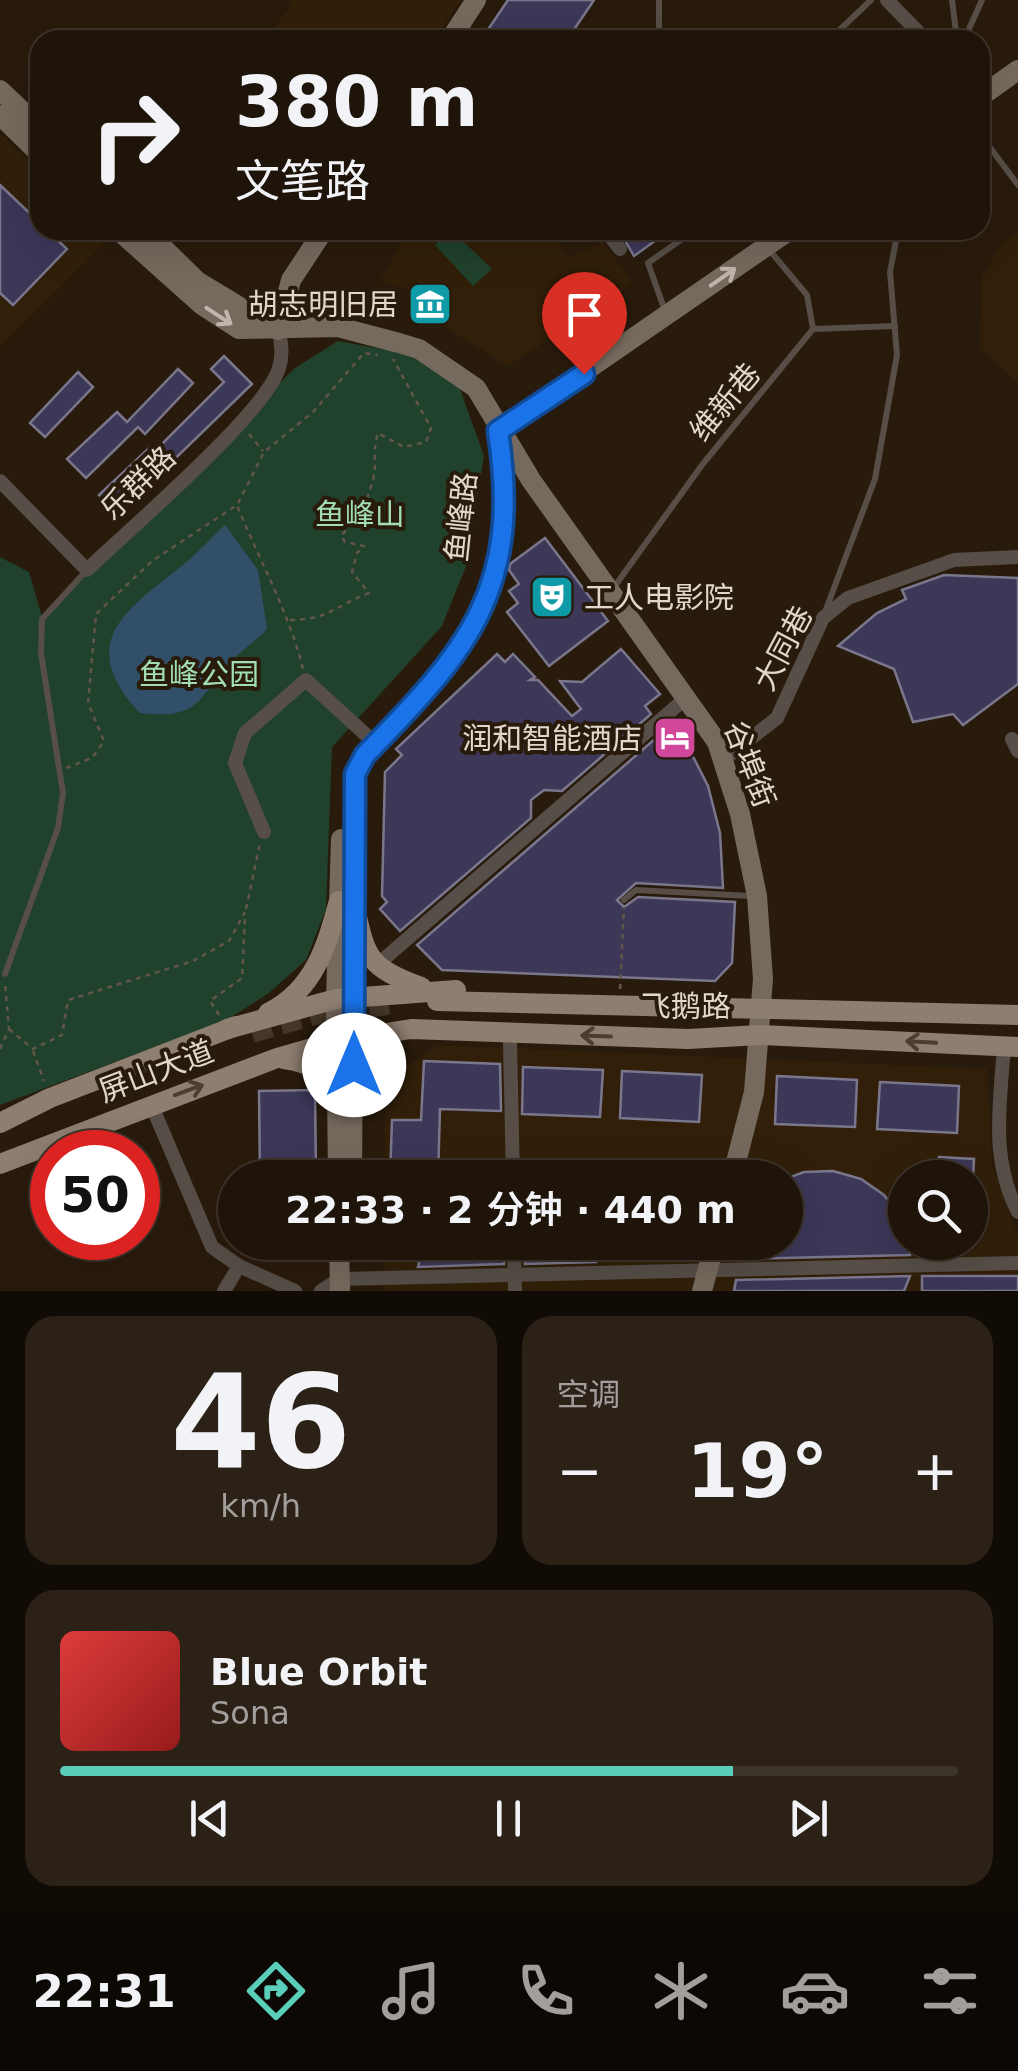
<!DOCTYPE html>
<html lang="zh">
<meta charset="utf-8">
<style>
body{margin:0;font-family:"DejaVu Sans","Noto Sans SC",sans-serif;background:#2c2117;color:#f1f3f6;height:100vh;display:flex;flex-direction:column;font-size:38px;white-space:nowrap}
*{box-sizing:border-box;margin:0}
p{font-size:32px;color:#a19e9c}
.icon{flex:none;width:55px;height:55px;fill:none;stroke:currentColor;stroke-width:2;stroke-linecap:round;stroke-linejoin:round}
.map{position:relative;height:1291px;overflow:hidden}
.drawer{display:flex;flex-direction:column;gap:25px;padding:25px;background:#110b05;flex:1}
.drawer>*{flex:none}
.hud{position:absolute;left:30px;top:30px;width:960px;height:210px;border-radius:30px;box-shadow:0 10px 40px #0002,0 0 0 2px #3c332a;background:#1f1409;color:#f1f3f6;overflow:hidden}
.controls{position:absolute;left:888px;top:1160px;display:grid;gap:20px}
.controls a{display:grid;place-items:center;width:100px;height:100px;border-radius:50%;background:#1f1409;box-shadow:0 10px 40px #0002,0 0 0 2px #3c332a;font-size:50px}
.speed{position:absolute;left:30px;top:1130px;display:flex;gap:20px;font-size:50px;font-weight:700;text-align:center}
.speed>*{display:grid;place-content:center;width:130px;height:130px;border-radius:50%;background:#1f1409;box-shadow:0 10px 40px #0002,0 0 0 2px #3c332a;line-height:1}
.speed .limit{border:15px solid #d22;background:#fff;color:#111}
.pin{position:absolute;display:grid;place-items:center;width:85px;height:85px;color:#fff;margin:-102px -42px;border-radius:50% 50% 50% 0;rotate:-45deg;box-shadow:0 0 10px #0007}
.pin .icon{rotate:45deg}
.me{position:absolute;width:110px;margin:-55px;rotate:0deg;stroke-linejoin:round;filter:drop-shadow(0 0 8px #0008)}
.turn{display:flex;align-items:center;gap:35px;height:210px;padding:0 40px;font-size:45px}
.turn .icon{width:130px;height:130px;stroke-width:2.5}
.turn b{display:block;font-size:70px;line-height:85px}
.big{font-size:75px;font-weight:600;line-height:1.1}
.drawer .card{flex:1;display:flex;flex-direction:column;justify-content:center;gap:15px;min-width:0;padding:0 35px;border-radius:30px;background:#2c2117}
.drawer .dial{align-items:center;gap:0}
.dial b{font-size:130px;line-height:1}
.song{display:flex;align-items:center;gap:30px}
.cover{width:120px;height:120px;border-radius:15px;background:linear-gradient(135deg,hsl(0 70% 55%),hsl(0 70% 35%))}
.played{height:10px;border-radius:5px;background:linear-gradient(90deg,#5bcebb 75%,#3c332a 75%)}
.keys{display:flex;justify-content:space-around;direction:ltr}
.heat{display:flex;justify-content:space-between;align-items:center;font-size:55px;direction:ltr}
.drawer .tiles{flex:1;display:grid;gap:25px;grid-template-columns:1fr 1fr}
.card:last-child{grid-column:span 2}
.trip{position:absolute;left:218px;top:1160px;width:585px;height:100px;border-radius:50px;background:#1f1409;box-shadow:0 10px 40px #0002,0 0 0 2px #3c332a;font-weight:600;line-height:100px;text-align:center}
.dock{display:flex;height:160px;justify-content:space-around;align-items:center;background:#0c0804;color:#a19e9c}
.dock .icon{width:70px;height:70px}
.dock .active{color:#5bcebb}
.dock b{font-size:45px;color:#f1f3f6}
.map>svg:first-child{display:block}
.built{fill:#311f09;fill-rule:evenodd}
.green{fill:#20412b}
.water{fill:#324f69}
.building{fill:#3d3758;stroke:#7a778d;stroke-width:2.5}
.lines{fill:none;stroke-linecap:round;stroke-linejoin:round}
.primary-tunnel{stroke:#443729;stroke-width:20;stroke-dasharray:20 10;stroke-linecap:butt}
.path{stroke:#625648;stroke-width:2.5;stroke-dasharray:5 5;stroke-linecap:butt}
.lane{stroke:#564e47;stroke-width:6}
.street{stroke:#564e47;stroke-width:14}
.secondary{stroke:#766a5e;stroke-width:20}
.primary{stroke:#8e7e70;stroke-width:20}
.oneway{stroke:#c0b6ac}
.oneway2{stroke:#4c3e2f}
.route-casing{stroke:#114b97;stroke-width:25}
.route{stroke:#1a73e8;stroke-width:18}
.labels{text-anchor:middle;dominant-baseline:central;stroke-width:8;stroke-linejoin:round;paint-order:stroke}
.poi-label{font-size:30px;fill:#e0d7cd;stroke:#291b0c;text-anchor:end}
.street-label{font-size:30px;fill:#e0d7cd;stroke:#291b0c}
.park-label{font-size:30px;fill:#a1ddb2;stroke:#291b0c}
</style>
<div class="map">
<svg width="1018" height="1291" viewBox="0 0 1018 1291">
<rect width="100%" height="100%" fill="#291b0c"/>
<g class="built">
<polygon points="288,0 461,0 434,40 264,40 293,4"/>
<polygon points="0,134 40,172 40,230 100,230 109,239 0,346"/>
<polygon points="409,230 549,230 570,257 603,241 632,283 508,366 429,317 441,298 380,281"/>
<polygon points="1018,233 1018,382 980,348 982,277 1002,244"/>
<path d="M438 1045 987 1069 992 1164 1018 1236V1291H385L384 1243 785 1242V1178L384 1177 385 1095 396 1073ZM905 1178H970V1242H905Z"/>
</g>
<g class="green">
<polygon points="451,230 492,269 473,286 435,245"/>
<polygon points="338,341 414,355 460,389 484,456 467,564 442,626 332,747 326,909 306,960 269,993 227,1020 0,1105 0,557 29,572 42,617 295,368"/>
</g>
<path class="water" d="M225 525 258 570 267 629C256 641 241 650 231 662 196 700 200 720 140 713 72 640 130 608 184 564 199 552 211 538 225 525Z"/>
<g class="building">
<polygon points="508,0 594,0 567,40 481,40"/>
<polygon points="0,185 40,223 40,230 47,230 67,249 13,305 0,293"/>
<polygon points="619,230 670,230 634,256"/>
<polygon points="224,356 252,384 118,514 99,495 149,448 153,453 224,382 211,369"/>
<polygon points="178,369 193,383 145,434 138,427 86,478 67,459 117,412 127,422"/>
<polygon points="78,372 93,387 45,437 30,423"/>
<polygon points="545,538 608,621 549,666 507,612 518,603 509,591 519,584 509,570 510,564"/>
<polygon points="944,575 1018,578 1018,684 963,725 953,714 913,722 894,669 838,646 877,613 906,599 902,590"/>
<polygon points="621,649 660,694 645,706 651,714 562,791 544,790 531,800 531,818 400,931 380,909 387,902 382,896 385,772 402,755 396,749 497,654 505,662 513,654 535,677 530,680 538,680 572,716 581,709 560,681 582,682"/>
<polygon points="677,725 708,786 720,833 723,888 636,883 617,900 624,907 638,897 735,902 732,963 715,981 442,970 417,945 670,726"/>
<polygon points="424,1061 500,1064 501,1111 440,1109 438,1178 390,1178 392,1120 421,1120"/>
<polygon points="523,1067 603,1070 600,1117 522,1114"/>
<polygon points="622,1071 702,1075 699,1122 620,1118"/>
<polygon points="777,1076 857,1080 855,1127 775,1124"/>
<polygon points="880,1082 959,1086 957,1133 877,1129"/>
<polygon points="315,1090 316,1175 260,1176 259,1091"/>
<polygon points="939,1157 974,1159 973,1178 938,1178"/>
<polygon points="833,1171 861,1179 884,1195 902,1218 910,1255 738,1259 739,1242 785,1242 785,1179 804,1172"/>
<polygon points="424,1242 503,1242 504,1264 418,1267"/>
<polygon points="525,1242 595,1242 596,1262 525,1264"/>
<polygon points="910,1276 904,1291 734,1291 736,1280"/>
<rect x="922" y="1276" width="96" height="15"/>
</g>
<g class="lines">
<polyline class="primary-tunnel" points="252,1033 314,1015 395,1004"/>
<g class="path">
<polyline points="249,434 263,451"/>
<polyline points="238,503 264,452 313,412 364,353 378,355"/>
<path d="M290 620C330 619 333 607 369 593L352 572 357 553 364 546 345 542 341 536 351 524 364 522C362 501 375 486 375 465 375 452 374 446 378 433L404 447 426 442 431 428 393 359"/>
<path d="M66 768 92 758 104 741 88 703 96 614 152 561 237 505C259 560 289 612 303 669"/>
<polyline points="246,909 260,843"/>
<polyline points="620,989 624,907"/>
<polyline points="219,1015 210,1001 242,978 245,917"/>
<polyline points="9,1029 33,1049 62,1035 68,1000 193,961 229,941 245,912"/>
<polyline points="0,1049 9,1029 5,983"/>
<polyline points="33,1051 44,1081"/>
</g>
<g class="lane">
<polyline points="952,0 957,40"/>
<polyline points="651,40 659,33 659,0"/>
<polyline points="829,40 871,0"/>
<polyline points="964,40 982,0"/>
<polyline points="980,134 1018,185"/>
<polyline points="665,311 648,263 695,230"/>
<polyline points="813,329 895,326"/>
<polyline points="612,590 702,465 813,329 807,295 761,240 746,230"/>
<polyline points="825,612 875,479 897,355 890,272 898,230"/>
<polyline points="624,900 636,890 751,896"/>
<polyline points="5,974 58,828 63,793 41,653 42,619 86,571"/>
</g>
<g class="street">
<polyline points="887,0 926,40"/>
<polyline points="605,230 620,249"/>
<path d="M0 481 87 570C126 532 266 413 279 368 283 355 282 343 278 330"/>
<polyline points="1012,739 1018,751"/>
<polyline points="723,760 777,718 823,618 848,598 954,560 1018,557"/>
<polyline points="264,832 235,763 245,733 306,680 376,744"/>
<polyline points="377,965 687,697"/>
<polyline points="510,1042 513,1178"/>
<path d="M1004 1046C1000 1104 990 1159 1018 1212"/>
<polyline points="151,1104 212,1247 239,1266 295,1291"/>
<polyline points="514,1242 515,1291"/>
<polyline points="224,1291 239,1266"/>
<polyline points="321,1291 340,1279 1018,1263"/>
</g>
<g class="secondary">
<polyline points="450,40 476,0"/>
<polyline points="0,90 40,128"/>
<polyline points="980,97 1018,70"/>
<polyline points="0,115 40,154"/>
<polyline points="118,230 202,305 239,329 338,327 399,343 419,349 476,388 531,480 717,742 740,814 757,896 763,979 754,1092 732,1178"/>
<polyline points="145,230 197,281 278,330 291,280 324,230"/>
<polyline points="498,431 790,230"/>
<polyline points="338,1178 336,999 341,839"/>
<path d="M352 1178 355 774 365 755C466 651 521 591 499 438"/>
<polyline points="339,1242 340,1291"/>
<polyline points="702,1291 715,1242"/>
</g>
<g class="primary">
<path d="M353 900C366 955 364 966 421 987"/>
<polyline points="437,1001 1018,1015"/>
<path d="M268 1013C314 990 326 948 339 901"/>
<polyline points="227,1029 336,999 456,990"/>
<path d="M284 1059C312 1063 326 1072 338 1098"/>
<polyline points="0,1123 50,1098 236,1026"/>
<polyline points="0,1164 277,1058 336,1041 411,1029 688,1039 760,1035 1018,1047"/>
</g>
</g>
<defs><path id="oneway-shaft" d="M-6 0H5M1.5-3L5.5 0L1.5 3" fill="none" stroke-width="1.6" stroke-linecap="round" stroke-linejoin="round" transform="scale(2.5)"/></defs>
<g class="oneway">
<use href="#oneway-shaft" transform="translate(723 277) rotate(-35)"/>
<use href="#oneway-shaft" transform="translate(219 316) rotate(33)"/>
</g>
<g class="oneway2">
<use href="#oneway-shaft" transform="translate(596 1036) rotate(-178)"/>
<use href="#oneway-shaft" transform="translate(921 1042) rotate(-177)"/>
<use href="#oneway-shaft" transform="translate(189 1090) rotate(-20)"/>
</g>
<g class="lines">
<defs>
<path id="route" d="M354 1065 355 774 365 755C470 648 522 588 498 431L584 374"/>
</defs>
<use href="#route" class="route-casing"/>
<use href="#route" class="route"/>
</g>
<defs>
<symbol id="museum-square" viewBox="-11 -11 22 22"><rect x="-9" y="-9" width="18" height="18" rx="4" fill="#0f9aa8" stroke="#291b0c"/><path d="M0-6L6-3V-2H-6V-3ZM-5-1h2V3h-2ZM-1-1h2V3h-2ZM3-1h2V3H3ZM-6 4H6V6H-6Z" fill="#fff"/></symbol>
<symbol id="theatre-square" viewBox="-11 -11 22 22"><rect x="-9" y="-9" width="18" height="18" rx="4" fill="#0f9aa8" stroke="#291b0c"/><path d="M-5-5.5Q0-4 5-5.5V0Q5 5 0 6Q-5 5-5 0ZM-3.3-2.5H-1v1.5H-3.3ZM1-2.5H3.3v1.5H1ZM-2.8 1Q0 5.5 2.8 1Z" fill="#fff"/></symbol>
<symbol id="hotel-square" viewBox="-11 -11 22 22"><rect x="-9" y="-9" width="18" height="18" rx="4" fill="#d1479c" stroke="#291b0c"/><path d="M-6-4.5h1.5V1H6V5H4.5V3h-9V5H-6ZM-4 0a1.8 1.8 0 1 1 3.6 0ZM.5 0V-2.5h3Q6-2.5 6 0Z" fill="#fff"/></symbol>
</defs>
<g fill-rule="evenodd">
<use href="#museum-square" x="405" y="279" width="50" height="50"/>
<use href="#theatre-square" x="527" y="572" width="50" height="50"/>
<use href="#hotel-square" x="650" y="713" width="50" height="50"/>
</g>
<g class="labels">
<g class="poi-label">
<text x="398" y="304">胡志明旧居</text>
<text x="584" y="597" text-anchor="start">工人电影院</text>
<text x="642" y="738">润和智能酒店</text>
</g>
<g class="street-label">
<text transform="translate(725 402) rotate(-50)">维新巷</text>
<text transform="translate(138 483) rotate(-44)">乐群路</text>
<text transform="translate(461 517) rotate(-84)">鱼峰路</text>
<text transform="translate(783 648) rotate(-62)">大同巷</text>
<text transform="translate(750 764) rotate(69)">谷埠街</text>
<text x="686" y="1006">飞鹅路</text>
<text transform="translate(156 1071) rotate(-21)">屏山大道</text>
</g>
<g class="park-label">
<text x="360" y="514">鱼峰山</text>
<text x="199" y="674">鱼峰公园</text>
</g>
</g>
</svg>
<div class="controls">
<a><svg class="icon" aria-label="search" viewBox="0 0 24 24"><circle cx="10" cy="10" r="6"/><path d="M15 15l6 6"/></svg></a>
</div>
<div class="speed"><div class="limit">50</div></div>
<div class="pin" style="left:584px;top:374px;background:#d93025"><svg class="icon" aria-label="arrive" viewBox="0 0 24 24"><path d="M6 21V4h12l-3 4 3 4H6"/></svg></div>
<svg class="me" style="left:354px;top:1065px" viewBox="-20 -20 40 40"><circle r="19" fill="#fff"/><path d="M0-13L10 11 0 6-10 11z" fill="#1a73e8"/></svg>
<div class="trip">22:33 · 2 分钟 · 440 m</div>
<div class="hud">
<div class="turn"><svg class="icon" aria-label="right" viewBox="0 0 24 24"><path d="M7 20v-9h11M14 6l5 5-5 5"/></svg><div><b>380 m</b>文笔路</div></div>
</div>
</div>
<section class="drawer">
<div class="tiles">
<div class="card dial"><b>46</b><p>km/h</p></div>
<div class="card"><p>空调</p>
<div class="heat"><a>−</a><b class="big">19°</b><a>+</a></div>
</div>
<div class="card">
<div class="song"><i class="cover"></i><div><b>Blue Orbit</b><p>Sona</p></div></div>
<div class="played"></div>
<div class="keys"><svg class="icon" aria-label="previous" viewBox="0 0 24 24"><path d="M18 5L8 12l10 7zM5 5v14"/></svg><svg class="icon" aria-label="pause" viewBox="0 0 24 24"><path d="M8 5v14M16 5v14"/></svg><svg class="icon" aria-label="next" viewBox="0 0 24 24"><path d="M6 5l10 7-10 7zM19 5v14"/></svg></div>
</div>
</div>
</section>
<nav class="dock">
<b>22:31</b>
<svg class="icon active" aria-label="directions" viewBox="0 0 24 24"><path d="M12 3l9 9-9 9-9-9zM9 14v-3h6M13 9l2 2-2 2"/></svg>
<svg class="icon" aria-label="music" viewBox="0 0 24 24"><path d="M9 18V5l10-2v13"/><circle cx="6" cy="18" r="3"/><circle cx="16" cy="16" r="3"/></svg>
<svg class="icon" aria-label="phone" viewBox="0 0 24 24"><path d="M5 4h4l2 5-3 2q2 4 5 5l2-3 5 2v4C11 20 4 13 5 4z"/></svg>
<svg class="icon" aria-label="climate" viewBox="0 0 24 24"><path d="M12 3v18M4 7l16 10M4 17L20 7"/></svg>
<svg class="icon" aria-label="car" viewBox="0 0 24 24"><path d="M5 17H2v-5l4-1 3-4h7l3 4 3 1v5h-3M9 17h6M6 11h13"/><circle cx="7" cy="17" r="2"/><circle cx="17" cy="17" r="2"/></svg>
<svg class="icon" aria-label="filters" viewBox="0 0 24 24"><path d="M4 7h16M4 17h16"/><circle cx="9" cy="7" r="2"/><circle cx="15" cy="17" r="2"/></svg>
</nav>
